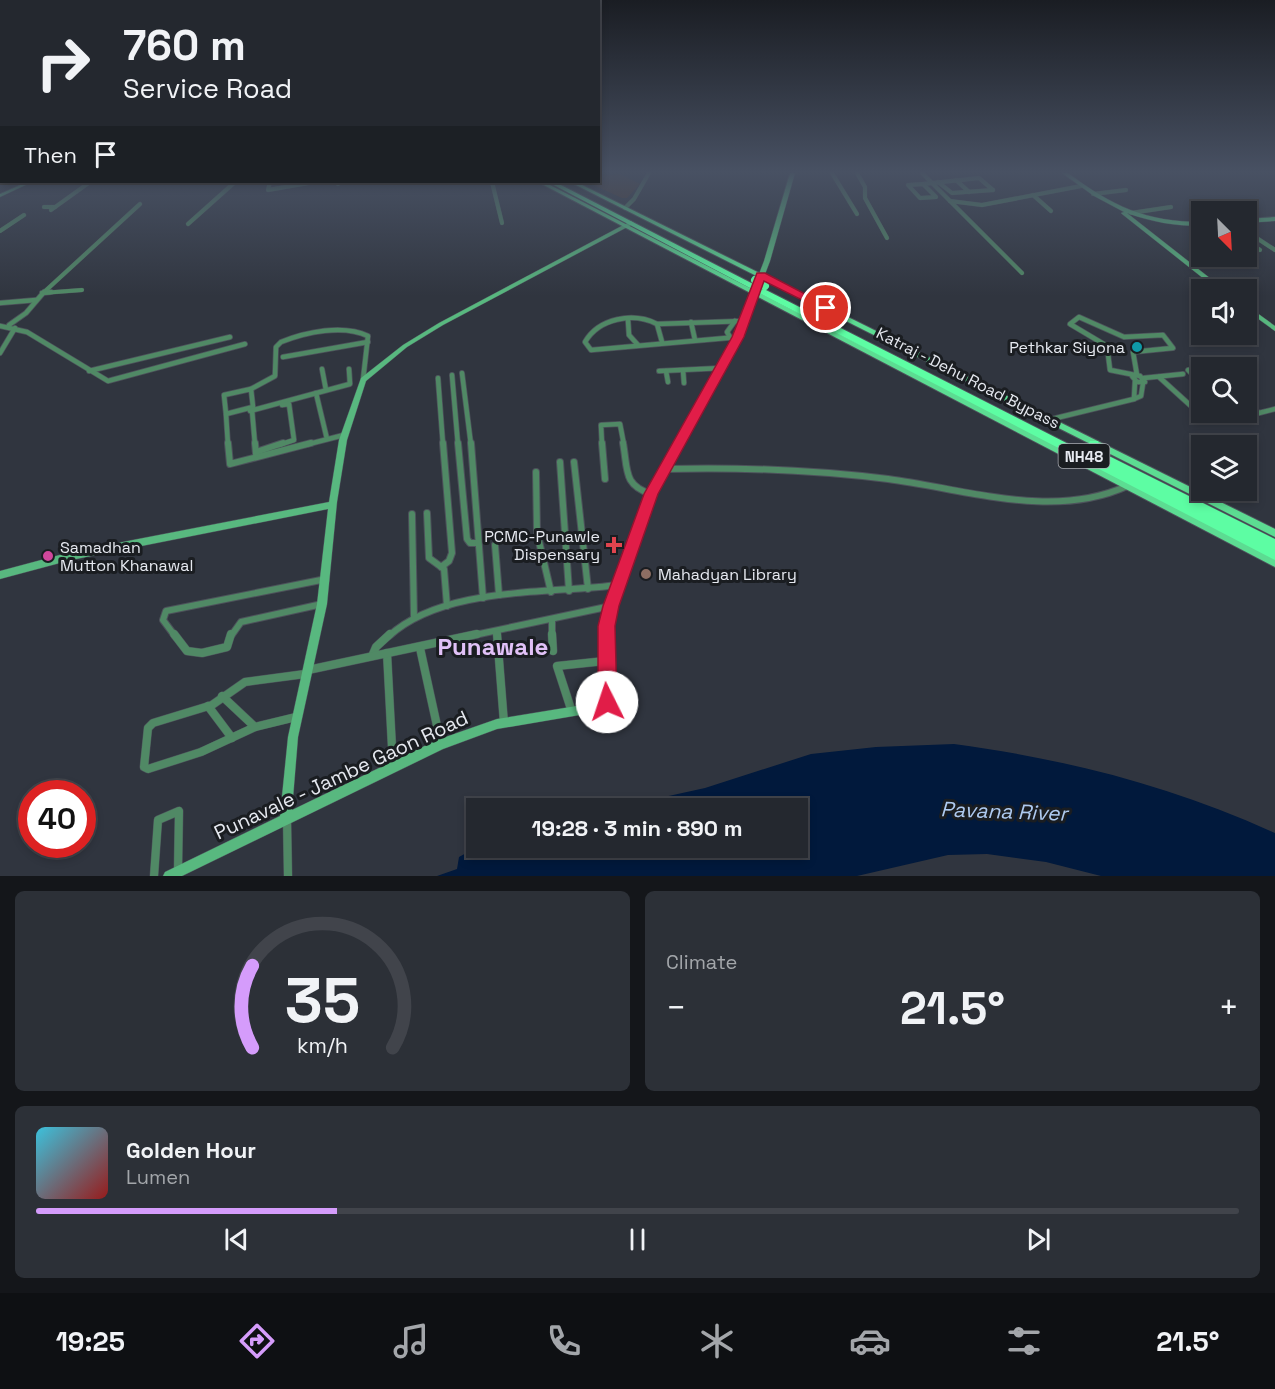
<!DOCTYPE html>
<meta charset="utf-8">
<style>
body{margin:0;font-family:"Space Grotesk",sans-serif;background:#2c3037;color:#f1f3f6;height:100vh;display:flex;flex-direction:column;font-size:22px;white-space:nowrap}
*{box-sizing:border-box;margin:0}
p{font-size:20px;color:#a3a6aa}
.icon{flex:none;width:33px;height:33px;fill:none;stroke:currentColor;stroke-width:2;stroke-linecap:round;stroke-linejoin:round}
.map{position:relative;height:876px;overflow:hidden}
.details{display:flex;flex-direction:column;gap:15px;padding:15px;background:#14161a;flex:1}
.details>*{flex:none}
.guide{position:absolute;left:0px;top:0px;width:600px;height:183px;box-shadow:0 3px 9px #0003,0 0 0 2px #41444b;background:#24282f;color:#f1f3f6;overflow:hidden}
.needle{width:39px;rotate:156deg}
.controls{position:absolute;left:1191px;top:201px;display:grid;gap:12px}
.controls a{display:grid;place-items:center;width:66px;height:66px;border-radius:0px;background:#24282f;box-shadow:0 3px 9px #0003,0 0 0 2px #41444b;font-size:30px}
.speed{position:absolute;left:18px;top:780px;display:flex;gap:12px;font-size:30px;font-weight:700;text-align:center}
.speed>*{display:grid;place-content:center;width:78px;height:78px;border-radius:50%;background:#24282f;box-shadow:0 3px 9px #0003,0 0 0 2px #41444b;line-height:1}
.speed .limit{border:9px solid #d22;background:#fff;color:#111}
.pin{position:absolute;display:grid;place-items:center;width:51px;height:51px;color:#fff;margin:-26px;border:3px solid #fff;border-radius:50%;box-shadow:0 2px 6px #0007}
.me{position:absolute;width:66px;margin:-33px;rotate:356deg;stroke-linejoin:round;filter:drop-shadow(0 0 4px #0008)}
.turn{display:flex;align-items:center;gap:21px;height:126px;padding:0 24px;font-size:27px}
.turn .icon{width:78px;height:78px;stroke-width:2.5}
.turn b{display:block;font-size:42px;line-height:51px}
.then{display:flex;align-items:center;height:57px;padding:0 24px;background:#0003;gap:12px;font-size:22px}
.big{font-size:45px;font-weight:700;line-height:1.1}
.details .widget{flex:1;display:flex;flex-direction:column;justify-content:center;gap:9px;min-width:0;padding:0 21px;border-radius:9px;background:#2c3037}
.details .dial{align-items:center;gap:0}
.dial svg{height:156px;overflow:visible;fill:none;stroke:#41444b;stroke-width:7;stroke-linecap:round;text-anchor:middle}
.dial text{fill:#f1f3f6;stroke:none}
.song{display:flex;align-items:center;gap:18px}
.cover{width:72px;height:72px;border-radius:9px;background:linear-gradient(135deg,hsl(190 70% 55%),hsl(0 70% 35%))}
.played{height:6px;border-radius:3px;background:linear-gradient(90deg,#d59cfb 25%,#41444b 25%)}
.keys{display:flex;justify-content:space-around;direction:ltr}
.heat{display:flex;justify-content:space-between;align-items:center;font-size:33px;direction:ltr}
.details .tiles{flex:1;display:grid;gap:15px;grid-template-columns:1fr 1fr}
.widget:last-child{grid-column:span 2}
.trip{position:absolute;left:466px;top:798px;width:342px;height:60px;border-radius:0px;background:#24282f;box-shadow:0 3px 9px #0003,0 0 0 2px #41444b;font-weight:700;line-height:60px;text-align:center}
.tab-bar{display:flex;height:96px;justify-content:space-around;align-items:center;background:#0e1013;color:#a3a6aa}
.tab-bar .icon{width:42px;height:42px}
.tab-bar .active{color:#d59cfb}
.tab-bar b{font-size:27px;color:#f1f3f6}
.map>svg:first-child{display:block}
.commercial{fill:#4a382e}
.water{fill:#01193c}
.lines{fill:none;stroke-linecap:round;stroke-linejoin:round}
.street-far3-casing{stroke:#4d525b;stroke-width:4.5}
.street-far2-casing{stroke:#4d525b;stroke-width:6}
.street-far1-casing{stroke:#4d525b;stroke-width:8}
.street-casing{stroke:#4d525b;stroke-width:9}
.secondary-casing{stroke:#4d525b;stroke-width:1}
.primary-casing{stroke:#4d525b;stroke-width:2}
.highway-casing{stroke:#4d525b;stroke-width:2}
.street-far3{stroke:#508965;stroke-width:4}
.street-far2{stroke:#508965;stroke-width:4.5}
.street-far1{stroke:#508965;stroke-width:6}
.street{stroke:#508965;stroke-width:8}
.secondary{fill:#58b87f;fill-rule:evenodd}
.primary{fill:#5cdc92;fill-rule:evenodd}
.highway{fill:#5dfda3;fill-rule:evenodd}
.highway-bridge-casing{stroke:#4d525b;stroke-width:8;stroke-linecap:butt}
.highway-bridge{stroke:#5dfda3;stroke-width:8}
.route{fill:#e11d48;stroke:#92132f;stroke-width:1.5}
.culture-dot{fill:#0f9aa8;stroke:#1a1d21;stroke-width:2}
.health-dot{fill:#e0444e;stroke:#1a1d21;stroke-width:2}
.hotel-dot{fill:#d1479c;stroke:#1a1d21;stroke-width:2}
.education-dot{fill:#8d6e63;stroke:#1a1d21;stroke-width:2}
.labels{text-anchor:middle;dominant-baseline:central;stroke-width:6;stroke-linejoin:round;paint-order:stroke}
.shield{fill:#1a1d21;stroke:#a9acb2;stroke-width:1.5}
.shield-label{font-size:15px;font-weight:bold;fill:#e6e9f0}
.poi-label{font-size:16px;fill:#e6e9f0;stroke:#1a1d21;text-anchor:end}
.street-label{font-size:16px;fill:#e6e9f0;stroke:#1a1d21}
.near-street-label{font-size:20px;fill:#e6e9f0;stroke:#1a1d21}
.near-water-label{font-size:21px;font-style:italic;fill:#aecaf0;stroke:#1a1d21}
.near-quarter-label{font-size:24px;font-weight:bold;fill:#e1c1f7;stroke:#1a1d21}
</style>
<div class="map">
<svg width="1275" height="876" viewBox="0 0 1275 876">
<rect width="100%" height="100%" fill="#30353f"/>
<polygon class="commercial" points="620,174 640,184 627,198 622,198 587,182 598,182 599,175"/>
<path class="water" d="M954 744C1066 759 1172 786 1275 833V876H1101L1046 862 987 854 948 855 857 876H437L457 869 459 857 477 847 798 848V808H614L705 788 811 754 876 747Z"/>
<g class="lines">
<defs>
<g id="street-far3">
<polyline points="832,173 857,214"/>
<polyline points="857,173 865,187 865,198 887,238"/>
<polyline points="922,173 1022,273"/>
<polyline points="956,180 969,192"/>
<polyline points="270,182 268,190 314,182"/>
<polyline points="492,182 502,223"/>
<polyline points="938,182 952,193 993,190"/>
<polyline points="338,184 340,182"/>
<polygon points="923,184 936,197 920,198 908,185"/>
<polyline points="923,184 979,178 993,190"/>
<polyline points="1093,194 1126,190"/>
<polyline points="1033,195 1051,211"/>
<polyline points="950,201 982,205 1081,186"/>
<polyline points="44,207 55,207"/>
<polyline points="625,208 634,199 649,173"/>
<polyline points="51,210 90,182"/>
<polyline points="1131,213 1171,207"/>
<polyline points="188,224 235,182"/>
<polyline points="0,231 24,215"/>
<polyline points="1246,231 1275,250"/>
<polyline points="1246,241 1260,250"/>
<polyline points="42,293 82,290"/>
<polyline points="42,294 140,204"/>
</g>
<g id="street-far2">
<polyline points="42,293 51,292"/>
<polyline points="0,303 36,300"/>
<polyline points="628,320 629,335 638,345"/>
<polyline points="691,322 695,340"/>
<polyline points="657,324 744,321"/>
<polyline points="9,325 26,313 44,292"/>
<polyline points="0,326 27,332 108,381 245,344"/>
<polyline points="730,337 727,332 735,321"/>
<path d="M662 342 657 324C633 312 599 318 585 342L591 350 738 337"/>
<polyline points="0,353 15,328"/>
<polyline points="283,357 368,342"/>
<polyline points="322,369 326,390"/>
<polyline points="683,370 684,383"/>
<polyline points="89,371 230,337"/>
<polyline points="659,371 722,368"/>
<polyline points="666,371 668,382"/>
<polyline points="462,373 471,445"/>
<polyline points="452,375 458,445"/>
<polyline points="1132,376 1137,382 1145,382 1140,376 1110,370 1107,346 1070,324 1079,317 1124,337 1163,335 1173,348 1133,352 1137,375"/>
<polyline points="1159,377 1191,406"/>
<polyline points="438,378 443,445"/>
<polyline points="1144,378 1183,374"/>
<polyline points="1135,381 1134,399 1141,396 1143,383"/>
<polyline points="1202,384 1188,370 1206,368"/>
<path d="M251 389 275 376 276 347 281 342C306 332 343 324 368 336L363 380"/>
<polygon points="251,389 253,407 226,414 224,395"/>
<polyline points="316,393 327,439"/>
<polyline points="1246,403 1259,413 1275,409"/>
<polyline points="252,410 255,445"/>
<polyline points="250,411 350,384 349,369"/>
<polyline points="226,414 228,445"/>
<polyline points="1048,420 1134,399"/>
<polyline points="279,445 294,440 289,404 282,405"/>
<polyline points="305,445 344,435"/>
<polyline points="602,445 601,425 620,424 624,445"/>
</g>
<g id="street-far1">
<polyline points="228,443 230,464 311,443"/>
<polyline points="255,443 256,454"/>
<polyline points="458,443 467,539 470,543 478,543"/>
<polyline points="471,443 483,598"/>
<polyline points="602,443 605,479"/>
<path d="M623 443C628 470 623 485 651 494"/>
<polyline points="256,452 283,443"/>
<polyline points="560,462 569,591"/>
<polyline points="574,462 588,589"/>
<path d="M664 469C739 467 814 470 888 479 965 489 1053 520 1127 486"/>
<polyline points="536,472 537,533 551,592"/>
<polyline points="427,513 429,558 444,569 447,606"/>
<polyline points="412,514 414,618"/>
<polyline points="495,545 499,595"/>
<polyline points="441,567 449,561 452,553 443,443"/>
<polyline points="552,621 552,636"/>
<polyline points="497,631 497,636"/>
<polyline points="175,636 163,620 166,611 326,579"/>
<polyline points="231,636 241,622 322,604"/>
<path d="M389 636C444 586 548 594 618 585"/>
<polyline points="470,636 611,606"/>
</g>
<g id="street">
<polyline points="174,634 187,651 202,653 227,647 231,634"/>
<polyline points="497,634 504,723"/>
<polyline points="552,634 553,651"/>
<polyline points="420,648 441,744"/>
<polyline points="387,653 393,766"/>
<polyline points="373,654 376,647 390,634"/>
<polyline points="308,670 477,634"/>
<polyline points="222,696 255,727 296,717"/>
<polyline points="208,706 232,738"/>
<polyline points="572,712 557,666 605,661"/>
<polyline points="255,727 201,752 148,769 144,767 148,728 153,723 212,705 245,682 305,674"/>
<polyline points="287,819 288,876"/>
<polyline points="154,876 158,820 179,811 178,870"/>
</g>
<g id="secondary">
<polygon points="790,173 795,173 770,261 741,337 655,494 616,606 610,640 613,696 609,710 497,729 443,749 182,876 163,876 165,872 280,816 288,737 317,604 328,509 71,560 0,579 0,571 71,552 329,502 339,440 361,378 403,345 439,323 631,221 634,223 633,224 443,325 407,347 366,381 347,440 337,502 327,604 298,737 292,810 437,740 497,719 601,702 603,696 600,640 606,606 647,494 735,337 764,261"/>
<path d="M1062 173H1068C1112 206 1146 222 1202 222V226C1175 226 1152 222 1127 213L1225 290H1218L1122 214 1121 213 1124 212 1094 196Z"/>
<polygon points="27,182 32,182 0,197 0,194"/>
<polygon points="1275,217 1275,221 1246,223 1246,219"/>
<polygon points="1246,305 1275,326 1275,331 1246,310"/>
</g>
<g id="primary">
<polygon points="538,182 544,182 1275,558 1275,567"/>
<polygon points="570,182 576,182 1275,529 1275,537"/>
</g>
<g id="highway">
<polygon points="548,182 555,182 757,286 756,288 750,288"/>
<polygon points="762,288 1086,453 1085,451 1090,441 1098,441 1099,444 1094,454 1090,455 1102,461 1103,457 1111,457 1275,539 1275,560 759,293 759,289"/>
</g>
</defs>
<use href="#street-far3" class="street-far3-casing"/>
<use href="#street-far2" class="street-far2-casing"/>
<use href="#street-far1" class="street-far1-casing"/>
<use href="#street" class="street-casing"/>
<use href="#secondary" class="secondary-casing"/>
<use href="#primary" class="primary-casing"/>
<use href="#highway" class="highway-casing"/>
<use href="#street-far3" class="street-far3"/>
<use href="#street-far2" class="street-far2"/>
<use href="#street-far1" class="street-far1"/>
<use href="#street" class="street"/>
<use href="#secondary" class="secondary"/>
<use href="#primary" class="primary"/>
<use href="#highway" class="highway"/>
<defs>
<polyline id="highway-bridge" points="755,280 765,286"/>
</defs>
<use href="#highway-bridge" class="highway-bridge-casing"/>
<use href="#highway-bridge" class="highway-bridge"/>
</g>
<linearGradient id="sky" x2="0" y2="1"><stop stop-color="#1a1d23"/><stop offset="0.58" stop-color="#485163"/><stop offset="1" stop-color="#485163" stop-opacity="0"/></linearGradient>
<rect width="1275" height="296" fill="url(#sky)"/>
<polygon class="route" points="757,273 765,273 832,308 822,310 764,281 744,337 658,494 619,606 615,626 617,702 614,709 607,711 601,709 598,702 598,626 603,606 644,494 732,337"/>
<circle class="culture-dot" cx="1137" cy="347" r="6"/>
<path class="health-dot" d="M611 536h6v6h6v6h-6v6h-6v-6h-6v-6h6z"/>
<circle class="hotel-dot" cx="48" cy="556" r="6"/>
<circle class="education-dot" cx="646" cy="574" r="6"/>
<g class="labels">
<rect class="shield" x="1058.5" y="444" width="51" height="24" rx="4.5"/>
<g class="shield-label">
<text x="1084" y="456">NH48</text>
</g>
<g class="poi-label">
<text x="1125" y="347">Pethkar Siyona</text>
<text x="600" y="536">PCMC-Punawle<tspan x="600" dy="18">Dispensary</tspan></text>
<text x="60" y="547" text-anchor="start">Samadhan<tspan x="60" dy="18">Mutton Khanawal</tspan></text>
<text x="658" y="574" text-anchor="start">Mahadyan Library</text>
</g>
<g class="street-label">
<text transform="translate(968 378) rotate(27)">Katraj - Dehu Road Bypass</text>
</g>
<g class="near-street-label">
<text transform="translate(341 775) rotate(-25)">Punavale - Jambe Gaon Road</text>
</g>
<g class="near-water-label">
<text transform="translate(1004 811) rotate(2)">Pavana River</text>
</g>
<g class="near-quarter-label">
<text x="493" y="646">Punawale</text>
</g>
</g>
</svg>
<div class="controls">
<a><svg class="needle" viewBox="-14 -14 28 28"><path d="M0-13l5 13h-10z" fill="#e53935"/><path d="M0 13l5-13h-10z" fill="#a3a6aa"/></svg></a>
<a><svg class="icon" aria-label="sound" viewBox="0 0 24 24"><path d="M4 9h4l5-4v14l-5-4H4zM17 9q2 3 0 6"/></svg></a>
<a><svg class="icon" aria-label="search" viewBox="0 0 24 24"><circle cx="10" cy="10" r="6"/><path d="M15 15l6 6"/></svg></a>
<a><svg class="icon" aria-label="layers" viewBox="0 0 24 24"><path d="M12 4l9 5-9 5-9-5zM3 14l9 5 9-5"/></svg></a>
</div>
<div class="speed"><div class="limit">40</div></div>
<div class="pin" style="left:826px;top:308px;background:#d93025"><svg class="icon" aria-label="arrive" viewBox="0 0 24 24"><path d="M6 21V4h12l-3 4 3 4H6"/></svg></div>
<svg class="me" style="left:607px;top:702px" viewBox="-20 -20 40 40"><circle r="19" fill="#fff"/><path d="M0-13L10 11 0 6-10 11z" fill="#e11d48"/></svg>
<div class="trip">19:28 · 3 min · 890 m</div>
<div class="guide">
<div class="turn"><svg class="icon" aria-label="right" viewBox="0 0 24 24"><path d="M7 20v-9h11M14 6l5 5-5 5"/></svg><div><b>760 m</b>Service Road</div></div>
<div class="then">Then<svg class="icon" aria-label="arrive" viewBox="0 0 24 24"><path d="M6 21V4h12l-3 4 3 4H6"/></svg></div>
</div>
</div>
<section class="details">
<div class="tiles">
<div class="widget dial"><svg viewBox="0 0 100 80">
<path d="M14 69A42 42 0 1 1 86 69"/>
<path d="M14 69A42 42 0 0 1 14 27" stroke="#d59cfb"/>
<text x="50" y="56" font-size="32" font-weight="700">35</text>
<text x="50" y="72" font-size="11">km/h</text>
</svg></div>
<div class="widget"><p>Climate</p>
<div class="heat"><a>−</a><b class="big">21.5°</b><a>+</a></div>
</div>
<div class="widget">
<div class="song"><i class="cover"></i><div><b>Golden Hour</b><p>Lumen</p></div></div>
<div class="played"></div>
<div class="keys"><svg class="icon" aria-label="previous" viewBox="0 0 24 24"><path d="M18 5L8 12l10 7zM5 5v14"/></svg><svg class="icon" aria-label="pause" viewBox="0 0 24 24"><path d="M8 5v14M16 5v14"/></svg><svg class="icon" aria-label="next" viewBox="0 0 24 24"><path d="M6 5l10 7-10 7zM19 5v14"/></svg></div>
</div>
</div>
</section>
<nav class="tab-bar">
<b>19:25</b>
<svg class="icon active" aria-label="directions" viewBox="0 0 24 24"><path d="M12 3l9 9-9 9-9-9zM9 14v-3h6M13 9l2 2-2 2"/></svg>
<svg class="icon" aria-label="music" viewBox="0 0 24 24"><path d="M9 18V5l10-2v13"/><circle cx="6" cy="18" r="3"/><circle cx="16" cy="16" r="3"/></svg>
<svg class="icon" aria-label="phone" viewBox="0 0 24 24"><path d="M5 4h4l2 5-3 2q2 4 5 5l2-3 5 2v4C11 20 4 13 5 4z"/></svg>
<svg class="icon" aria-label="climate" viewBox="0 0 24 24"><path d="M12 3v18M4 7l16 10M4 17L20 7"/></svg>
<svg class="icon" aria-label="car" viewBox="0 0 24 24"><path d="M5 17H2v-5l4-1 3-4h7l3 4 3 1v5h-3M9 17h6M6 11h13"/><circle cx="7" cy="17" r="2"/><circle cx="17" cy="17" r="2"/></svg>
<svg class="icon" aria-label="filters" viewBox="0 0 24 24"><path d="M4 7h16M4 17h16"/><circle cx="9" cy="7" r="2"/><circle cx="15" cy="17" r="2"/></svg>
<b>21.5°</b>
</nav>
